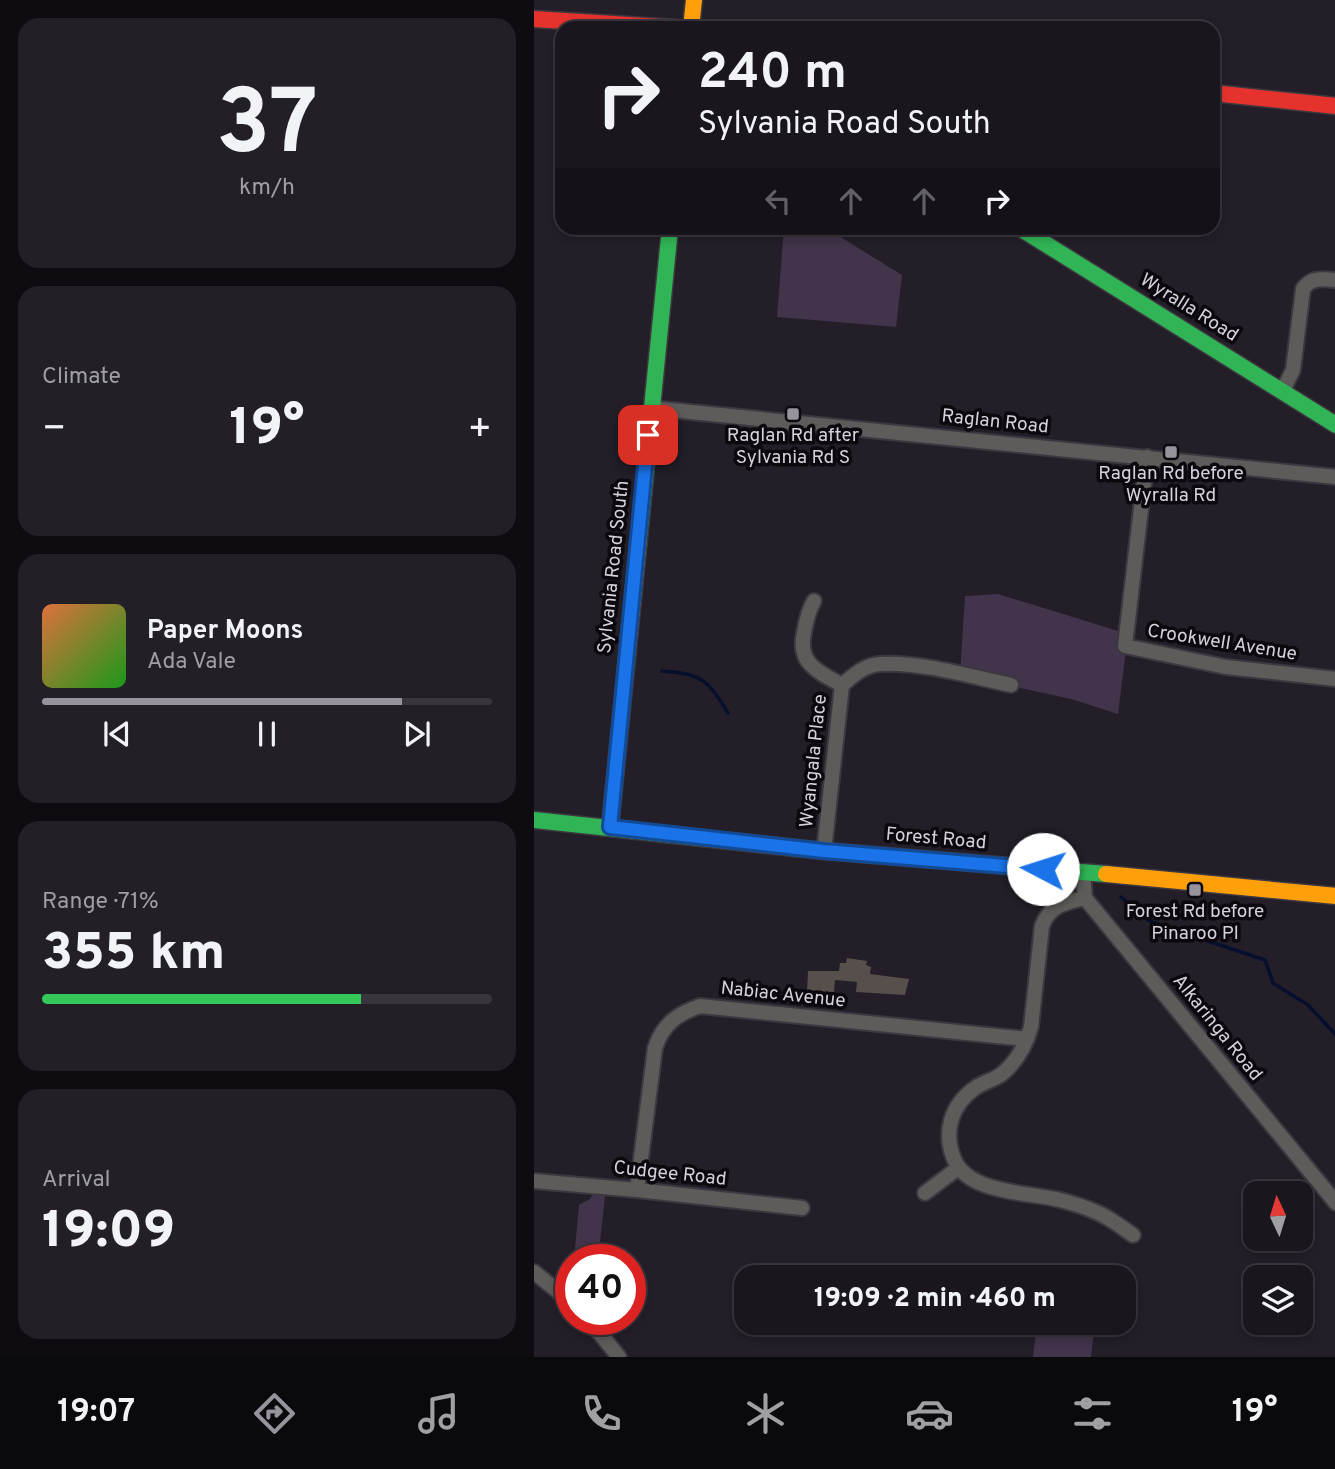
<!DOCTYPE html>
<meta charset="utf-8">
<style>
body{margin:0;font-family:Overpass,sans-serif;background:#231f27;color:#f1f3f6;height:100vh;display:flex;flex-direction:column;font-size:26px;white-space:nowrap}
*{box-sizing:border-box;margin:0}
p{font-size:23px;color:#9f9fa4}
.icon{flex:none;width:38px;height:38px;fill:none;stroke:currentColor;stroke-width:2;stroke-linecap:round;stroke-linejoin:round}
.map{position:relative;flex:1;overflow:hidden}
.sheet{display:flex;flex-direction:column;gap:18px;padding:18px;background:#0e0c10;width:534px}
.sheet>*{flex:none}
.banner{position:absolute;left:21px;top:21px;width:665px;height:214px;border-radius:21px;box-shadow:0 4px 10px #0003,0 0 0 2px #38353c;background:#1a161e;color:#f1f3f6;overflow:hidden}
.needle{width:46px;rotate:356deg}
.tools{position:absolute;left:709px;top:1181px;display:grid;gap:14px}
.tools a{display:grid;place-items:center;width:70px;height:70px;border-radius:14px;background:#1a161e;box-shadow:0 4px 10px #0003,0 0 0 2px #38353c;font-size:35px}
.speed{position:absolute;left:21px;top:1244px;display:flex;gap:14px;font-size:35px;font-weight:700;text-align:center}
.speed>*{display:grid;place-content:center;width:91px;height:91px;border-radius:50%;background:#1a161e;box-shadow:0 4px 10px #0003,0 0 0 2px #38353c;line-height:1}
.speed .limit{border:10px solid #d22;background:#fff;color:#111}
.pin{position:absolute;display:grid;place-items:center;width:60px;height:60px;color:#fff;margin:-30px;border-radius:14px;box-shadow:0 4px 10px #0006}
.me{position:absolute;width:77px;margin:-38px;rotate:275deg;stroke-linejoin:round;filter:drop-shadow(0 0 5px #0008)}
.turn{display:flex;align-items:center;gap:24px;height:147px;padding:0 28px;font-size:32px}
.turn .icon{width:91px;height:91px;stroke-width:2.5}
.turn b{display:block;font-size:49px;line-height:60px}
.lanes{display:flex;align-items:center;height:66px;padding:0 28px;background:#0003;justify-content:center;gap:35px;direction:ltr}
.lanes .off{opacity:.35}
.big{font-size:52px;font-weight:800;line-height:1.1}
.sheet .tile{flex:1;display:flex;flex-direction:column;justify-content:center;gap:10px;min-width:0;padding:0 24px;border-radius:21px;background:#231f27}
.sheet .dial{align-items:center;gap:0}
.dial b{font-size:91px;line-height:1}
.song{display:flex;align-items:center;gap:21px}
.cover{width:84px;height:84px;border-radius:10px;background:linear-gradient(135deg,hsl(20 70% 55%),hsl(120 70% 35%))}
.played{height:7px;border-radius:4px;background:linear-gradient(90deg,#98929d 80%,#38353c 80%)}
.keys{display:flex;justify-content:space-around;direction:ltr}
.heat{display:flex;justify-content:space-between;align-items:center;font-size:38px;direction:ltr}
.charge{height:10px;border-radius:5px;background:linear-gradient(90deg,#34c759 71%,#38353c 0)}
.trip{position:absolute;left:200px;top:1265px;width:402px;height:70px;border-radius:21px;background:#1a161e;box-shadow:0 4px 10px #0003,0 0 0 2px #38353c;font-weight:800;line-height:70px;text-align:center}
.tab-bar{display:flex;height:112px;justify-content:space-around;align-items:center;background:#0a090c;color:#9f9fa4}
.tab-bar .icon{width:49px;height:49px}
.tab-bar .active{color:#98929d}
.tab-bar b{font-size:32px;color:#f1f3f6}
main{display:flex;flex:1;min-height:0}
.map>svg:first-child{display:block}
.green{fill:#41344b}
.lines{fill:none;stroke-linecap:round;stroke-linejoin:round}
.stream{stroke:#060f2e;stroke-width:3.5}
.building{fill:#574f4b}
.street-casing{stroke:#3c3840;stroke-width:18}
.fast-casing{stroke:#3c3840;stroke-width:19}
.slow-casing{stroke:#3c3840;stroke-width:19}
.jam-casing{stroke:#3c3840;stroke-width:19}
.street{stroke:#5e5c5b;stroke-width:14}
.fast{stroke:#30b455;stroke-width:16}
.slow{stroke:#ff9f0a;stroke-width:16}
.jam{stroke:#e5322d;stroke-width:16}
.route-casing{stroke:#114b97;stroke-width:18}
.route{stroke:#1a73e8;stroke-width:12}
.poi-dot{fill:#98929d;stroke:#0b080e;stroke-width:2.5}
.labels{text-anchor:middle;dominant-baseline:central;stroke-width:7;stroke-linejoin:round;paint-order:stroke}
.street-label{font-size:19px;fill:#d7d1dc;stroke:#0b080e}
.poi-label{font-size:19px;fill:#d7d1dc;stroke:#0b080e}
</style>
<main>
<section class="sheet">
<div class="tile dial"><b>37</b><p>km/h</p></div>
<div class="tile"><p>Climate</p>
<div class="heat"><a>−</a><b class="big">19°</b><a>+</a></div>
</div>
<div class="tile">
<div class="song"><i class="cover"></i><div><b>Paper Moons</b><p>Ada Vale</p></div></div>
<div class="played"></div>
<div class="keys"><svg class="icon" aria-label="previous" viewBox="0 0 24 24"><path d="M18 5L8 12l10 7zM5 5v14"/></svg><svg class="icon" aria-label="pause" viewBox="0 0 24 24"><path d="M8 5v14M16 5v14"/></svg><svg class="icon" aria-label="next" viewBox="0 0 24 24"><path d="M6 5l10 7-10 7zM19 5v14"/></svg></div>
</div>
<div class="tile"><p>Range · 71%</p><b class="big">355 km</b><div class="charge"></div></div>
<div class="tile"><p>Arrival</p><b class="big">19:09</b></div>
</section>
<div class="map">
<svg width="802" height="1357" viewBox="0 0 802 1357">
<rect width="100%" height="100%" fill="#231e28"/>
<g class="green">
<polygon points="250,228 292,228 368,275 362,327 243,317"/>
<polygon points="464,594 594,634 584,714 537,699 426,675 431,596"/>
<polygon points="63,1186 72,1187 64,1260 40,1260 45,1205 56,1199"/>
<polygon points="503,1323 561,1323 557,1357 499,1357"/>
</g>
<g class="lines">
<g class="stream">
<path d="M128 671C168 674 173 679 194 713"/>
<polyline points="587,897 617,922 731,960 739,983 774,1005 802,1035"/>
</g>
</g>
<polygon class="building" points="313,958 333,961 332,965 337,967 336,974 375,979 371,995 322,992 323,982 301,980 300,993 273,991 274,971 305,971 306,963 312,963"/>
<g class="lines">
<defs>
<g id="street">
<path d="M748 392 759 370 769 289C777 277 788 279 802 280"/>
<polyline points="117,408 802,477"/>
<polyline points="613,457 591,646 692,667 802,679"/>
<path d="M280 601C274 611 272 621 270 633 263 663 284 672 308 685"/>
<path d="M290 851 308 685C319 676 330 665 346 664 384 661 439 677 477 685"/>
<polyline points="549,872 551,898 802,1203"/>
<path d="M551 898C530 903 516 905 508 926L497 1027C492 1045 484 1060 469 1073 461 1080 449 1082 441 1088 417 1105 409 1132 420 1159 434 1194 495 1192 526 1200 538 1203 551 1207 562 1212 575 1217 587 1227 599 1235"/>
<polyline points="0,1181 103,1190 268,1208"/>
<path d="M103 1190 121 1048C129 1024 143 1014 166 1006L493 1039"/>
<polyline points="391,1193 424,1168"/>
<polyline points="0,1272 37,1302"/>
<polyline points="55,1320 85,1357"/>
</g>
<g id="fast">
<polyline points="486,228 802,425"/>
<polyline points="105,538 136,228"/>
<polyline points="0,820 290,851 572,874"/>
</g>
<g id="slow">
<polyline points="157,28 160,0"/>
<polyline points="76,827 105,538"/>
<polyline points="572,874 802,896"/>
</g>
<g id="jam">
<polyline points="0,19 143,28"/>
<polyline points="679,93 802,106"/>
</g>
</defs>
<use href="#street" class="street-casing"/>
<use href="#fast" class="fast-casing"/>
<use href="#slow" class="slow-casing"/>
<use href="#jam" class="jam-casing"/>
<use href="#street" class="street"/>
<use href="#fast" class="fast"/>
<use href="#slow" class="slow"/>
<use href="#jam" class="jam"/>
</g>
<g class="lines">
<defs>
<polyline id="route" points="114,435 76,827 290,851 509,869"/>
</defs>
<use href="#route" class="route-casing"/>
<use href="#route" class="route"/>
</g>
<g class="poi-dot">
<rect x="252" y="407" width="14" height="14" rx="3.5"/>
<rect x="630" y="445" width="14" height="14" rx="3.5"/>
<rect x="654" y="883" width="14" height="14" rx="3.5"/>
</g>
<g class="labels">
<g class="street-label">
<text transform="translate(655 308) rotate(32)">Wyralla Road</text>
<text transform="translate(461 422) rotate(6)">Raglan Road</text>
<text transform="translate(80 567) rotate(-84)">Sylvania Road South</text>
<text transform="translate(688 643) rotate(9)">Crookwell Avenue</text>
<text transform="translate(280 761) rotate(-84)">Wyangala Place</text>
<text transform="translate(402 839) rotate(5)">Forest Road</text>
<text transform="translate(249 995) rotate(6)">Nabiac Avenue</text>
<text transform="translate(683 1028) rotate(51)">Alkaringa Road</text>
<text transform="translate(136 1174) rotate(6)">Cudgee Road</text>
</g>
<g class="poi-label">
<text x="259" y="436">Raglan Rd after<tspan x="259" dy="22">Sylvania Rd S</tspan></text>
<text x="637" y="474">Raglan Rd before<tspan x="637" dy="22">Wyralla Rd</tspan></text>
<text x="661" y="912">Forest Rd before<tspan x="661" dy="22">Pinaroo Pl</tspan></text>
</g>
</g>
</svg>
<div class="tools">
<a><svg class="needle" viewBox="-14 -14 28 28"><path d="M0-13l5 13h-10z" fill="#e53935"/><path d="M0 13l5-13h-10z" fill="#9f9fa4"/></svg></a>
<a><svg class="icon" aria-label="layers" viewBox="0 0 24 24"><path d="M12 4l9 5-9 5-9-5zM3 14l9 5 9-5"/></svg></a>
</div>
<div class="speed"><div class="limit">40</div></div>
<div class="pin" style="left:114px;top:435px;background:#d93025"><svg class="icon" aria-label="arrive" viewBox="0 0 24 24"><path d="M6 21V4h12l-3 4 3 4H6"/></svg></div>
<svg class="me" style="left:509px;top:869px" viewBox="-20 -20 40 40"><circle r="19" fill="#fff"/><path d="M0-13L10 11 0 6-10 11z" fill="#1a73e8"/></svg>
<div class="trip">19:09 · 2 min · 460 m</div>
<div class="banner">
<div class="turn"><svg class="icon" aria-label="right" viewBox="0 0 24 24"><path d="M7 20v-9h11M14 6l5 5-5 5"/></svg><div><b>240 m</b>Sylvania Road South</div></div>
<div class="lanes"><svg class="icon off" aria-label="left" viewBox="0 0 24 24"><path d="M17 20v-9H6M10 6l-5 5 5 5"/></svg><svg class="icon off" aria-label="ahead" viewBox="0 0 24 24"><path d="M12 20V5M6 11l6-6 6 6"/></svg><svg class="icon off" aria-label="ahead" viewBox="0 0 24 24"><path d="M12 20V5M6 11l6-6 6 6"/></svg><svg class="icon" aria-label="right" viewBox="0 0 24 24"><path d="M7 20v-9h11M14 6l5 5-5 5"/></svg></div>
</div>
</div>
</main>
<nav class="tab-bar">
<b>19:07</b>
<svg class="icon active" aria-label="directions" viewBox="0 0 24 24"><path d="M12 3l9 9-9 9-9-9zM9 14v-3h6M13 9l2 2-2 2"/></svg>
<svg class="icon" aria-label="music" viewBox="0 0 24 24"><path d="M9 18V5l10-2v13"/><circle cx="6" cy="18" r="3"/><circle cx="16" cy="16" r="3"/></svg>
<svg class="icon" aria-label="phone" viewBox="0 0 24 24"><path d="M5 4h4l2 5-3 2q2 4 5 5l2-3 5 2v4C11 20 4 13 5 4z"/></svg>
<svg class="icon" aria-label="climate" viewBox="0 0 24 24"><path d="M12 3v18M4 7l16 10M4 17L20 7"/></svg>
<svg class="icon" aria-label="car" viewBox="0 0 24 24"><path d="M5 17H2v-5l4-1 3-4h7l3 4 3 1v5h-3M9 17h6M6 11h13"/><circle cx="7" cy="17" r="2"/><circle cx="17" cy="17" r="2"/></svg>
<svg class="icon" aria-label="filters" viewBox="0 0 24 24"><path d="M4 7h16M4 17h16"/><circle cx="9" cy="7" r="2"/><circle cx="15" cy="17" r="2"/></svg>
<b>19°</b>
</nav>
